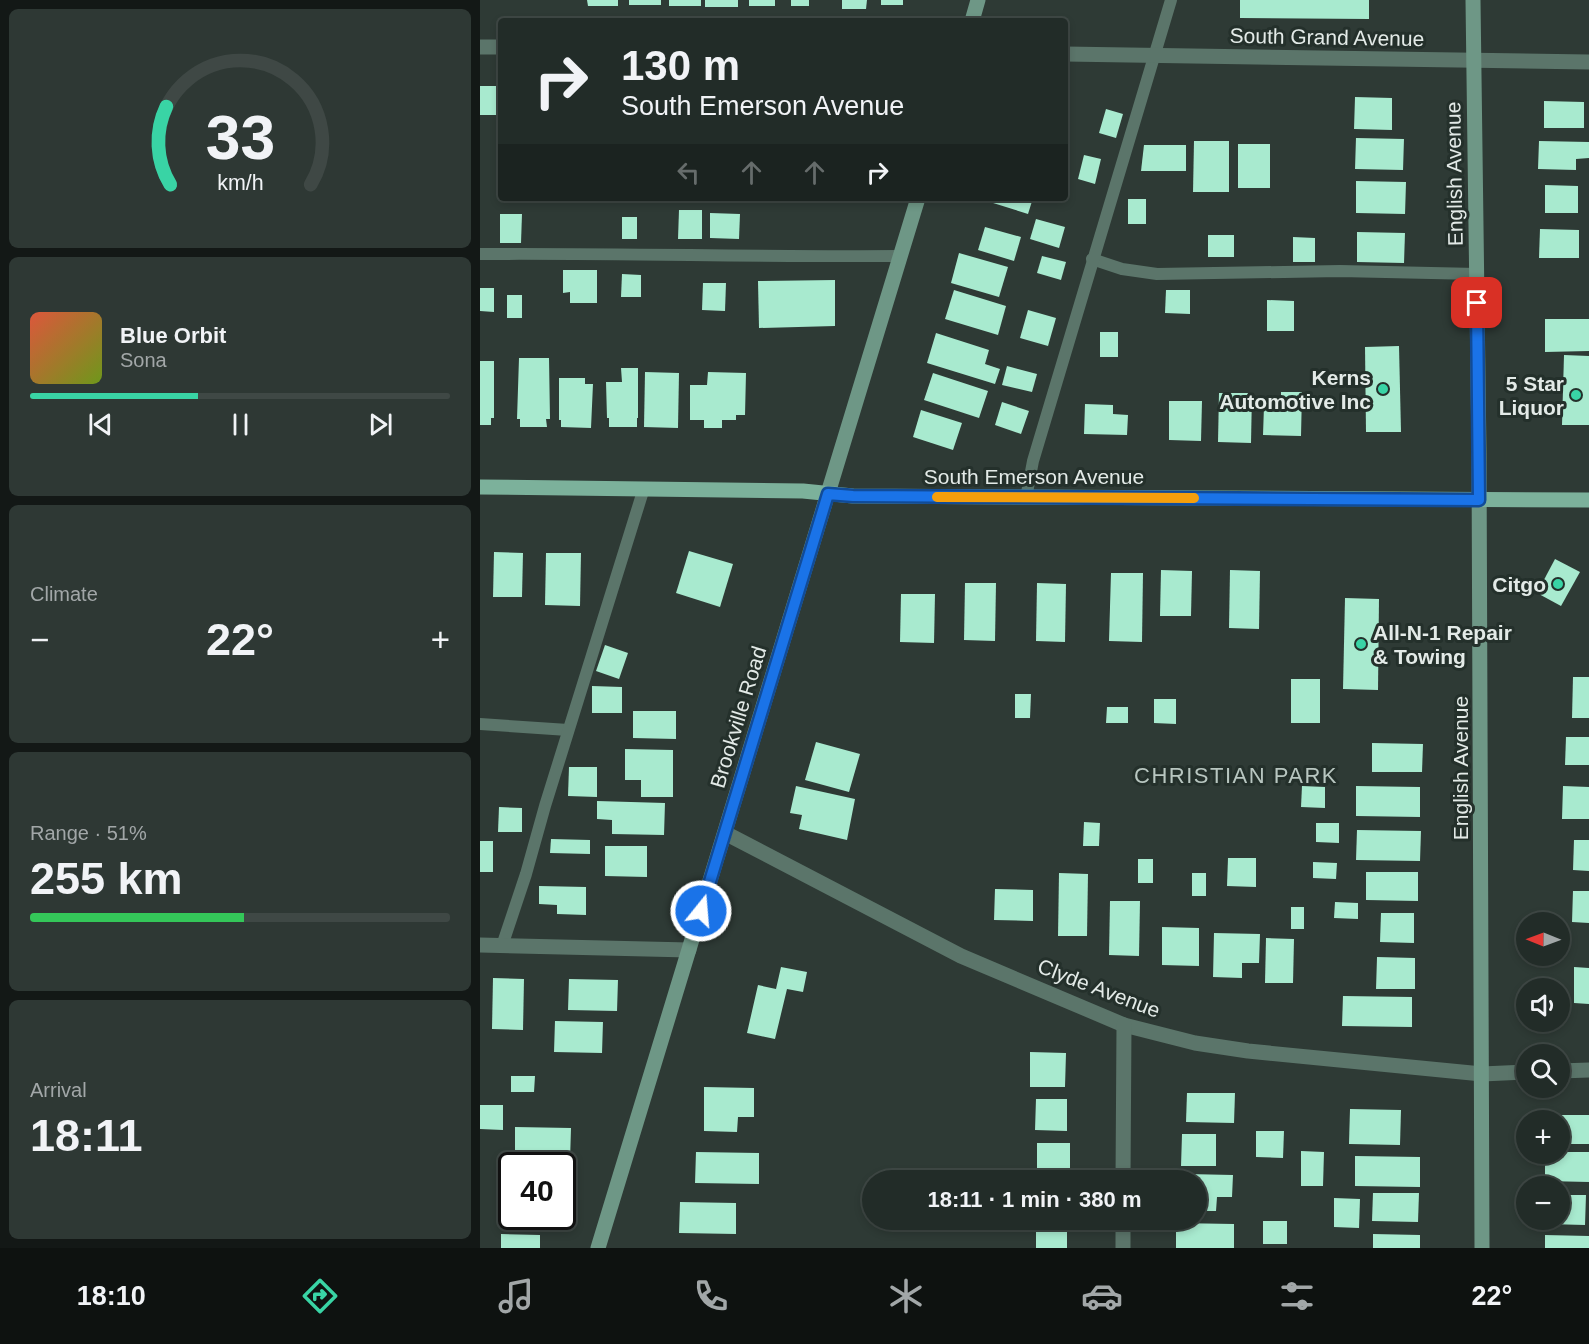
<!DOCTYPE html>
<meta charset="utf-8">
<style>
body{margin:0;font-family:Arial,sans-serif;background:#2e3834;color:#f1f3f6;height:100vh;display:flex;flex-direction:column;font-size:22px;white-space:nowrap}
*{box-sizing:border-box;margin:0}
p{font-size:20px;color:#a2a7a8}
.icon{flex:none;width:33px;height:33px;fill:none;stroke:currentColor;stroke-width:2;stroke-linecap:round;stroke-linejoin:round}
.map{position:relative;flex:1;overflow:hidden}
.sheet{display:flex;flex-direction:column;gap:9px;padding:9px;background:#131816;width:480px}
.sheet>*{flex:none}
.guide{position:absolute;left:18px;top:18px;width:570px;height:183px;border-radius:6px;box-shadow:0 3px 9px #0003,0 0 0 2px #3f4845;background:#222c28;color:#f1f3f6;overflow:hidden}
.needle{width:39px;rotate:271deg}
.controls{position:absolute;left:1036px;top:912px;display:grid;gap:12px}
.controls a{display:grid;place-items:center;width:54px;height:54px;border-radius:50%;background:#222c28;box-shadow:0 3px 9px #0003,0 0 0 2px #3f4845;font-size:30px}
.speed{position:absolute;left:18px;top:1152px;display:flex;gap:12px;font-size:30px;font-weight:700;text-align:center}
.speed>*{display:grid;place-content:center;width:78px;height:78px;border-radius:50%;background:#222c28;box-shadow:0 3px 9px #0003,0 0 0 2px #3f4845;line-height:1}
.speed .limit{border:3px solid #111;border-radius:9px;background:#fff;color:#111}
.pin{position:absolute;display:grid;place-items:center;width:51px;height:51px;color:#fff;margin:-26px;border-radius:12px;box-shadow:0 3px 9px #0006}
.me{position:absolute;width:66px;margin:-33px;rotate:17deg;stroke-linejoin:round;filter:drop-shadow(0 0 4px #0008)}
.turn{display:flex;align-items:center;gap:21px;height:126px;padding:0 24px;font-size:27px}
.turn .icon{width:78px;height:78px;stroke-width:2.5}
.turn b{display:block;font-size:42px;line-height:51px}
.lanes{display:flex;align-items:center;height:57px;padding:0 24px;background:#0003;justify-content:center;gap:30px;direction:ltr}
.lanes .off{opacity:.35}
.big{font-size:45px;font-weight:800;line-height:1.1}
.sheet .widget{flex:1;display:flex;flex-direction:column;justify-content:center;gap:9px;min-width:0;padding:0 21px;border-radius:9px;background:#2e3834}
.sheet .dial{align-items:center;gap:0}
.dial svg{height:156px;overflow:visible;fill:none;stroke:#3f4845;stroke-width:7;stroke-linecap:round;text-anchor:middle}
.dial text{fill:#f1f3f6;stroke:none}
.song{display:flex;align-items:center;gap:18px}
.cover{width:72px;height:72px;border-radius:9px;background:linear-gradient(135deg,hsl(10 70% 55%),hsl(80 70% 35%))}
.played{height:6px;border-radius:3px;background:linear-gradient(90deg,#39d4a5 40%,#3f4845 40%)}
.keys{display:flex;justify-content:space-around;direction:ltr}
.heat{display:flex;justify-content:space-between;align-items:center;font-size:33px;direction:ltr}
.charge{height:9px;border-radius:4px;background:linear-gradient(90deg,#34c759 51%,#3f4845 0)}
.trip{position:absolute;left:382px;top:1170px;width:345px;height:60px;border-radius:30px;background:#222c28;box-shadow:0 3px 9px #0003,0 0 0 2px #3f4845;font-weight:800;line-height:60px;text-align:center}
.tabs{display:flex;height:96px;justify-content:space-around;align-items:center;background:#0e1210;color:#a2a7a8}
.tabs .icon{width:42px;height:42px}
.tabs .on{color:#39d4a5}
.tabs b{font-size:27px;color:#f1f3f6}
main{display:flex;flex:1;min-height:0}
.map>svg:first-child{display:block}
.building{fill:#a8eacf}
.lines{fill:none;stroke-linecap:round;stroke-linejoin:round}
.lane{stroke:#5b756a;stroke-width:12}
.street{stroke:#5b756a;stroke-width:15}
.secondary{stroke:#6e9786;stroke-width:15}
.primary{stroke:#7cb19b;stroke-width:15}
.route-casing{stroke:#114b97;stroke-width:15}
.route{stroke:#1a73e8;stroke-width:10}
.slow{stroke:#f59e0b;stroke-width:10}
.poi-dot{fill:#39d4a5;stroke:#24302b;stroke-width:2}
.labels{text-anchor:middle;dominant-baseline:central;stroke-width:6;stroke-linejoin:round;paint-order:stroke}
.street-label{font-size:21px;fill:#e3eae7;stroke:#24302b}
.poi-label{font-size:21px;font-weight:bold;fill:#e3eae7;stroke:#24302b;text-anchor:end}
.neighbourhood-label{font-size:22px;letter-spacing:1.5px;fill:#b8c6c0;stroke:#24302b}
</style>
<main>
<section class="sheet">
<div class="widget dial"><svg viewBox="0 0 100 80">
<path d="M14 69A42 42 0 1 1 86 69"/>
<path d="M14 69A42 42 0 0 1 12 29" stroke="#39d4a5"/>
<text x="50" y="56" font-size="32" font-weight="700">33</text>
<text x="50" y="72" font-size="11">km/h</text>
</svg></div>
<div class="widget">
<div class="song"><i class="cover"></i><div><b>Blue Orbit</b><p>Sona</p></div></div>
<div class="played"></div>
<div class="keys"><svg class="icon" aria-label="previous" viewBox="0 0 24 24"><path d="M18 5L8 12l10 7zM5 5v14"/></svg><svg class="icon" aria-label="pause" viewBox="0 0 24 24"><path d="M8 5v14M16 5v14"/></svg><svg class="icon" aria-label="next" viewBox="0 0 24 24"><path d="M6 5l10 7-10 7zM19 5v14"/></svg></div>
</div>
<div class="widget"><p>Climate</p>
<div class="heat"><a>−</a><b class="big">22°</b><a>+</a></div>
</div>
<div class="widget"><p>Range · 51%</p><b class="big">255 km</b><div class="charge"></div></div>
<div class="widget"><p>Arrival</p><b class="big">18:11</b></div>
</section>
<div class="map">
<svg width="1109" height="1248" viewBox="0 0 1109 1248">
<rect width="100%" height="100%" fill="#2e3a35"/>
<g class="building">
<polygon points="107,0 138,0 138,6 108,6"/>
<rect x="149" y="0" width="32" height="5"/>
<rect x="189" y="0" width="32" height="6"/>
<rect x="225" y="0" width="33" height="7"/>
<rect x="269" y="0" width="26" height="6"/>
<rect x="311" y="0" width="18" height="6"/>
<polygon points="362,0 387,0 386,9 362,9"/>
<rect x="401" y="0" width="22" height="5"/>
<polygon points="760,0 889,0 889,19 760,18"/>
<rect x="0" y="86" width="17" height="29"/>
<polygon points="19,92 21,92 21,179 18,179"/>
<polygon points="875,97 912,98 912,130 874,129"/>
<polygon points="1064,101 1104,102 1104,128 1064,128"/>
<polygon points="626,109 643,114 636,138 619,133"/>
<polygon points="876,138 924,139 923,170 875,169"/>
<polygon points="714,141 749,141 749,192 713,192"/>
<polygon points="1059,141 1109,142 1109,158 1096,159 1096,170 1058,169"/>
<rect x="758" y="144" width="32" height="44"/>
<polygon points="664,145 706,145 706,171 661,171"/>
<polygon points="604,155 621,159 615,184 598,179"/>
<polygon points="876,181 926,182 925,214 876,213"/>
<polygon points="1065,185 1098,186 1098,213 1065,213"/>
<polygon points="497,198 553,198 548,214"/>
<rect x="648" y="199" width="18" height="25"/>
<polygon points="199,210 222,210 222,239 198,239"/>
<polygon points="230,213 260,214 259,239 230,238"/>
<polygon points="20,214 42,214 41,243 20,243"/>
<rect x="142" y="217" width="15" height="22"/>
<polygon points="556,219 585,227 579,248 550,239"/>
<polygon points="505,227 541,237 534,261 498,250"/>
<polygon points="1060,229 1099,230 1099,258 1059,258"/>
<polygon points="877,232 925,233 924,263 877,262"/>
<rect x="728" y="235" width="26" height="22"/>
<polygon points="813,237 835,238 835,262 813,262"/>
<polygon points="479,253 528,267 519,297 471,283"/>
<polygon points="562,256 586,262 581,280 557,273"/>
<polygon points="83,270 117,270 117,303 90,303 90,292 83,293"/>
<polygon points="142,274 161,275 161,297 141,297"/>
<polygon points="355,280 355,326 279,328 278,281"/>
<polygon points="223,283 246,283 245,311 222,310"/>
<polygon points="0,288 14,288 14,312 0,311"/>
<polygon points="474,290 526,306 518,335 465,319"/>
<polygon points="686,290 710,290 710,314 685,313"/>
<rect x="27" y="295" width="15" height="23"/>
<polygon points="787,300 814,301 814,331 787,331"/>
<polygon points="548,310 576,318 568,346 540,338"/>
<polygon points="1065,319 1109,319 1109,351 1065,352"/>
<rect x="620" y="332" width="18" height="25"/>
<polygon points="456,333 509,350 505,364 520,369 515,384 447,363"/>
<polygon points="919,346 921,432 886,432 885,347"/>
<polygon points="1084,355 1109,356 1109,425 1082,425"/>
<polygon points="39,358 69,358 70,419 66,419 67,427 40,427 40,419 37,419"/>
<polygon points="0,361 14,361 14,418 11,418 11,425 0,425"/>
<polygon points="527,366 557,374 552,392 522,385"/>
<polygon points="141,368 158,368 158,418 157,418 157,427 129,427 129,418 127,418 126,382 142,382"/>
<polygon points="165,372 199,373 198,428 164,427"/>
<polygon points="228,372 266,373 265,415 256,415 256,420 242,420 242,428 224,428 224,420 210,420 210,385 227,385"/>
<polygon points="453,373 508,391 499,418 444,400"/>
<polygon points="79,378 105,378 105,384 113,384 111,428 81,427 81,420 79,420"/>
<polygon points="801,392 822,392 821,436 783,435 784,406 801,407"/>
<polygon points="739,393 772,393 771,443 738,442"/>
<polygon points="689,401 722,401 721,441 689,440"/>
<polygon points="522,402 549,411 541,434 515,425"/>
<polygon points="605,404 633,405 633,414 648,415 647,435 604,434"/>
<polygon points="441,410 482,423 473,450 433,437"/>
<polygon points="209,551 253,564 240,607 196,593"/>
<polygon points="14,552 43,553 42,597 13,597"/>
<polygon points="66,553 101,553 100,606 65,605"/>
<polygon points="1075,559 1100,572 1081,606 1057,593"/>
<polygon points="681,570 712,571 711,616 680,616"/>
<polygon points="750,570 780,571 779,629 749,628"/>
<polygon points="631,573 663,573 662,642 629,641"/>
<polygon points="485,583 516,583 515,641 484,640"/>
<polygon points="557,583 586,584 585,642 556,641"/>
<polygon points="421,594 455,594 454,643 420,642"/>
<polygon points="865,598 899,599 898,690 863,689"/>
<polygon points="125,645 148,653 139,679 116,671"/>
<polygon points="1093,677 1109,677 1109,718 1092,718"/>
<rect x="811" y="679" width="29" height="44"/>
<polygon points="112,686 142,687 142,713 112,713"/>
<polygon points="535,694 551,694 550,718 535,718"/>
<polygon points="674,699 696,699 696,724 674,723"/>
<polygon points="627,707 648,707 648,723 626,723"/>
<polygon points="153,711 196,711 196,739 153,738"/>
<polygon points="1086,737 1109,737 1109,765 1085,765"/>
<polygon points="336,742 380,754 369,792 325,780"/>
<polygon points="892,743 943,744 942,772 892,772"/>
<polygon points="145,749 193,750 193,797 161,797 161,780 145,780"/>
<polygon points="89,767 117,767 117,797 88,796"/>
<polygon points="316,786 375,799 367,840 319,829 322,815 310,813"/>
<polygon points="822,786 845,787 845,808 821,807"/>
<polygon points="876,786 940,787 940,817 876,816"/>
<polygon points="1083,786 1109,787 1109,819 1082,819"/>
<polygon points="117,801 185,803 184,835 132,834 132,820 117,819"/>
<polygon points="19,807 42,808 42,832 18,832"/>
<polygon points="604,822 620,823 619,846 603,846"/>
<polygon points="836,823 859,823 859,843 836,842"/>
<polygon points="877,830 941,831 940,861 876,860"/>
<polygon points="71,839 110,840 110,854 70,853"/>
<polygon points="1094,840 1109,840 1109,871 1093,870"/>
<rect x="0" y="841" width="13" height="31"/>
<polygon points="125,846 167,846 167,877 125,876"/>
<polygon points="748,858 776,858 776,887 747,886"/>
<rect x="658" y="859" width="15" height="24"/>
<polygon points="833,862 857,863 856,879 833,878"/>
<polygon points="886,872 938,872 938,901 886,900"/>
<polygon points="579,873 608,874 607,936 578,936"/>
<rect x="712" y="873" width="14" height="23"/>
<polygon points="59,886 106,887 106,915 77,914 77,905 59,904"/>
<polygon points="515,889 553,890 553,921 514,920"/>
<polygon points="1093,891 1109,891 1109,923 1092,922"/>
<polygon points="630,901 660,901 659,956 629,955"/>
<polygon points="855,902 878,903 878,919 854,918"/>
<rect x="811" y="907" width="13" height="22"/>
<polygon points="901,913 934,913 934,943 900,942"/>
<polygon points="682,927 719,928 719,966 682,965"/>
<polygon points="734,933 780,934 779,963 762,963 762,978 733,977"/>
<polygon points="786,938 814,939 813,983 785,983"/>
<polygon points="897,957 935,958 935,989 896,989"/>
<polygon points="301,967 327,972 323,992 307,989 295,1039 267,1033 278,985 296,989"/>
<polygon points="1094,967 1109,968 1109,1004 1094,1003"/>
<polygon points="13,978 44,979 43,1030 12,1029"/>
<polygon points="89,979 138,980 137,1011 88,1010"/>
<polygon points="863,996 932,997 932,1027 862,1026"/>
<polygon points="75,1021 123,1022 122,1053 74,1052"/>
<polygon points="550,1052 586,1053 585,1087 550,1087"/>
<polygon points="31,1076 55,1076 54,1092 31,1092"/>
<polygon points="224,1087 274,1088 274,1117 258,1117 257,1132 224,1131"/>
<polygon points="707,1093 755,1093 754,1123 706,1122"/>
<polygon points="556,1099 587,1099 587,1131 555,1130"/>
<polygon points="0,1105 23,1105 23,1130 0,1129"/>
<polygon points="870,1109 921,1110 920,1145 869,1144"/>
<polygon points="1065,1115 1109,1115 1109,1144 1080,1144 1080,1120 1065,1120"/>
<polygon points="35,1127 91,1128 90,1161 35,1160"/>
<polygon points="776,1131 804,1131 803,1158 776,1157"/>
<polygon points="702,1134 736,1134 736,1166 701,1166"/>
<polygon points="557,1143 590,1143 590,1175 557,1174"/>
<polygon points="821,1151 844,1152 843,1186 821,1186"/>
<polygon points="216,1152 279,1153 279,1184 215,1183"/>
<polygon points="1080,1152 1109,1152 1109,1182 1065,1181 1065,1154 1080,1154"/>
<polygon points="875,1156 940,1157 940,1187 875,1186"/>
<polygon points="707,1174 753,1175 752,1197 737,1197 736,1211 717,1211 717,1180 707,1180"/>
<polygon points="893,1193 939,1193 938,1222 892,1221"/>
<polygon points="1080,1195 1106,1195 1105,1225 1067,1224 1067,1220 1080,1220"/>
<polygon points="854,1198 880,1199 879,1228 854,1227"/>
<polygon points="200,1202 256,1203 256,1234 199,1233"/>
<rect x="783" y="1221" width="24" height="23"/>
<polygon points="696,1223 754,1224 754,1248 696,1248"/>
<polygon points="556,1229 587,1230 587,1248 556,1248"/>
<polygon points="21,1234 60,1235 60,1248 21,1248"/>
<polygon points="893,1234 940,1235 940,1248 893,1248"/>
<polygon points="1065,1235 1109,1236 1109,1248 1065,1248"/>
</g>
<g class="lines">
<g class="lane">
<path d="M0 254C140 253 280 257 420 256"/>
<polyline points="612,259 642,269 677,274 860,271 997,274"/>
<polyline points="546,498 553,461 691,0"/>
<polyline points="0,724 88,730"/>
<polyline points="22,946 46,874 65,806 164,488"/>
</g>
<g class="street">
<polyline points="0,47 21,47"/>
<polyline points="585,54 1109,62"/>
<polyline points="245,833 481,956 644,1025 715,1043 768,1051 1002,1074 1047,1072"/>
<polyline points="0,945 209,950"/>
<polyline points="1080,1071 1109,1070"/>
<polyline points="643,1180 644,1025"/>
<polyline points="643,1248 643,1220"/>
</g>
<g class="secondary">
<polyline points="993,0 999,453 1002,1248"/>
<polyline points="492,21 498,0"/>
<polyline points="118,1248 438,198"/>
</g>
<polyline class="primary" points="0,487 323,491 373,496 1109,500"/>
</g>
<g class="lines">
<defs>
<polyline id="route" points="221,911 348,494 373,496 999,500 997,303"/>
</defs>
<use href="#route" class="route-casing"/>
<use href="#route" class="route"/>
<polyline class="slow" points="457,497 714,498"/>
</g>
<g class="poi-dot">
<circle cx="903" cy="389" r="6"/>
<circle cx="1096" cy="395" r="6"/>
<circle cx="1078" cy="584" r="6"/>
<circle cx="881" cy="644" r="6"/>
</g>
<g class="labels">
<g class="street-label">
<text transform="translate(847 37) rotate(1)">South Grand Avenue</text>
<text transform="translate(974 174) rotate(-91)">English Avenue</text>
<text x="554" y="476">South Emerson Avenue</text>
<text transform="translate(258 717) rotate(-73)">Brookville Road</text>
<text transform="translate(980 768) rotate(-90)">English Avenue</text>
<text transform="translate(619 988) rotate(21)">Clyde Avenue</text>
</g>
<g class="poi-label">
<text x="891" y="377">Kerns<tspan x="891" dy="24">Automotive Inc</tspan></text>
<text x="1084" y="383">5 Star<tspan x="1084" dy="24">Liquor</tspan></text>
<text x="1066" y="584">Citgo</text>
<text x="893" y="632" text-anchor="start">All-N-1 Repair<tspan x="893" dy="24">&amp; Towing</tspan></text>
</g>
<g class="neighbourhood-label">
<text x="756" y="775">CHRISTIAN PARK</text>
</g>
</g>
</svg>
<div class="controls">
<a><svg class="needle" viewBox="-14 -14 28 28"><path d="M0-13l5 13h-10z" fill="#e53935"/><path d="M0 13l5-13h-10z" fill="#a2a7a8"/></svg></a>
<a><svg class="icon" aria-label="sound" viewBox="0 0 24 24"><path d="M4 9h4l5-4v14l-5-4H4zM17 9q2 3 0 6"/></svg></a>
<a><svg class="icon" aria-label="search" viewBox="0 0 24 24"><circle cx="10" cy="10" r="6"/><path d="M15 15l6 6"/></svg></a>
<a>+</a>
<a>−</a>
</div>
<div class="speed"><div class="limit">40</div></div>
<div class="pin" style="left:997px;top:303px;background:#d93025"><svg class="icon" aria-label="arrive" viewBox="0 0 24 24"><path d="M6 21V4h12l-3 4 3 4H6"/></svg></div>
<svg class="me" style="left:221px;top:911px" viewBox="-20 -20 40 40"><circle r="17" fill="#1a73e8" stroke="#fff" stroke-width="3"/><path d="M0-11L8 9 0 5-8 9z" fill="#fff"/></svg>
<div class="trip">18:11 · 1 min · 380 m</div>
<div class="guide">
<div class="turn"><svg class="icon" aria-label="right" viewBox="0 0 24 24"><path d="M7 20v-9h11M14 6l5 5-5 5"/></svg><div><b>130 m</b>South Emerson Avenue</div></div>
<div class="lanes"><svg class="icon off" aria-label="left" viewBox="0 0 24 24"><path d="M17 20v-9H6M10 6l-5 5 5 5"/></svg><svg class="icon off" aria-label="ahead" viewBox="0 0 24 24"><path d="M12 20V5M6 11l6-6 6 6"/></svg><svg class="icon off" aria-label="ahead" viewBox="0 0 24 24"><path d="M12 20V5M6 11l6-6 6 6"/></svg><svg class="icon" aria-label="right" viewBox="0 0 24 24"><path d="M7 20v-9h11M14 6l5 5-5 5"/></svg></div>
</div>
</div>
</main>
<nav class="tabs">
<b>18:10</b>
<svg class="icon on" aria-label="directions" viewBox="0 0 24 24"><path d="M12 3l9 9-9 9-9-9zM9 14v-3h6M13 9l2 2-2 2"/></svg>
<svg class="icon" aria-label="music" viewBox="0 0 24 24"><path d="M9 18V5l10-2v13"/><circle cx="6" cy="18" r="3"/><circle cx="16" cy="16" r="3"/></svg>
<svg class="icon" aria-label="phone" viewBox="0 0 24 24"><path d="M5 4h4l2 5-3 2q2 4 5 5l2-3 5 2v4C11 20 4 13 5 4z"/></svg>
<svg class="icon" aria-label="climate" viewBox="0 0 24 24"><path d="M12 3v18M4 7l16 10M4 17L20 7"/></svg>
<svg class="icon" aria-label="car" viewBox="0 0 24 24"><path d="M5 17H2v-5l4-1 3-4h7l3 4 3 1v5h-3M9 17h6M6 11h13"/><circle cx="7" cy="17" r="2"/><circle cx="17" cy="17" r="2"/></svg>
<svg class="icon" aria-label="filters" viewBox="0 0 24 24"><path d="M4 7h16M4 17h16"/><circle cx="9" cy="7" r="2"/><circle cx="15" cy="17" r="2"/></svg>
<b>22°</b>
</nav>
